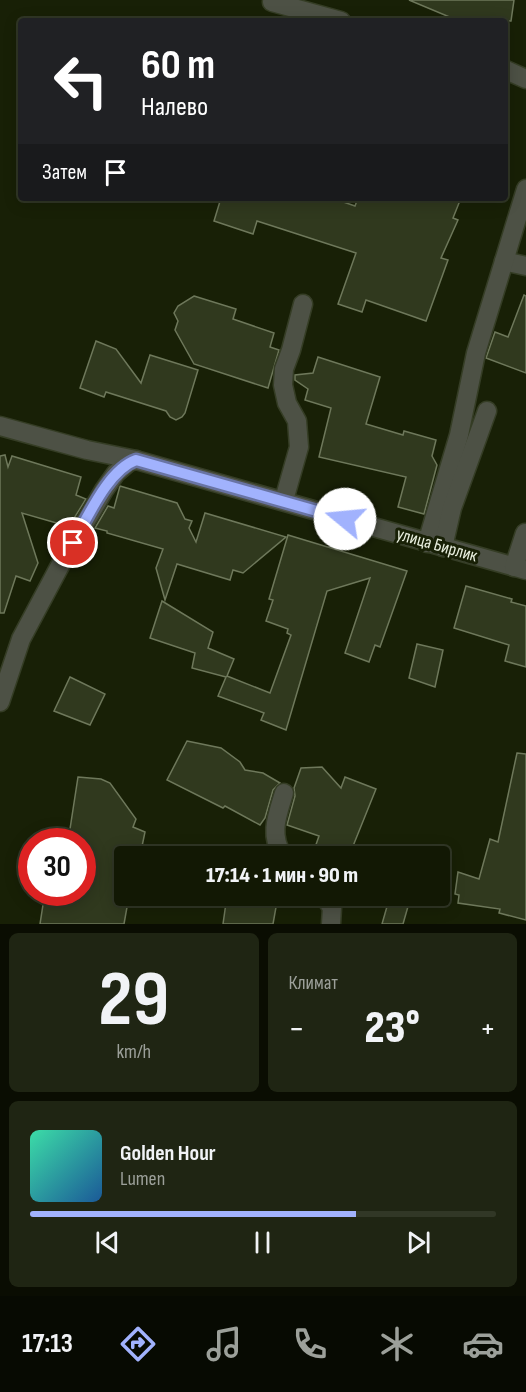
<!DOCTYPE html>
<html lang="ru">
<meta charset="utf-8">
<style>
body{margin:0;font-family:"Sofia Sans Condensed",sans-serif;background:#1f2513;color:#f1f3f6;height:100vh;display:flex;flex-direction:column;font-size:22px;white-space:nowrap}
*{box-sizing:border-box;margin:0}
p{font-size:20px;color:#9ca09a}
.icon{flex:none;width:33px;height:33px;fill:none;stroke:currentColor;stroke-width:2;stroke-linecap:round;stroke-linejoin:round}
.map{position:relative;height:924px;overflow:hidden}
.details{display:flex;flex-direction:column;gap:9px;padding:9px;background:#0a0d02;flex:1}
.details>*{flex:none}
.banner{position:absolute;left:18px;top:18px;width:490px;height:183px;border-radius:6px;box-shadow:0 3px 15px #0003,0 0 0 2px #313726;background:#202124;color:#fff;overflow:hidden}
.speed{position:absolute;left:18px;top:828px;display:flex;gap:12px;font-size:30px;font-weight:700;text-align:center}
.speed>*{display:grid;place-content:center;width:78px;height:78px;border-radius:50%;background:#121804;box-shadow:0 3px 15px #0003,0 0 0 2px #313726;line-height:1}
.speed .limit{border:9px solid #d22;background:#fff;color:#111}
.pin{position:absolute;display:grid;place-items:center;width:51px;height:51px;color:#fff;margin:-26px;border:3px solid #fff;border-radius:50%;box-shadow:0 2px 6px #0007}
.me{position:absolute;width:66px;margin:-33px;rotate:287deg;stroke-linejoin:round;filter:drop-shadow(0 0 4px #0008)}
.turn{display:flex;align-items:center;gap:21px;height:126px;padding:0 24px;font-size:27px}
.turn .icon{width:78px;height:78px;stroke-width:2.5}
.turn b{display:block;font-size:42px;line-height:51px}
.then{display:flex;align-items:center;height:57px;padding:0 24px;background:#0003;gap:12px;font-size:22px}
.big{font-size:45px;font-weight:800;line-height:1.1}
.details .widget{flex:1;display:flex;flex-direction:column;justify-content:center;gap:9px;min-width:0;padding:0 21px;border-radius:9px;background:#1f2513}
.details .dial{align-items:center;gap:0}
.dial b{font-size:78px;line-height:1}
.song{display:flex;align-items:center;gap:18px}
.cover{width:72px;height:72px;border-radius:9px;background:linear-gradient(135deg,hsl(160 70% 55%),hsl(210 70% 35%))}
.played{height:6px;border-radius:3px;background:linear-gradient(90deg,#a1b2fd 70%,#313726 70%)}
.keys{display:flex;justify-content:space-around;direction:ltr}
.heat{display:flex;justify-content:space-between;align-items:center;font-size:33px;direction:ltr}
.details .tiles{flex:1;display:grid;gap:9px;grid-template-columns:1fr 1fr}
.widget:last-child{grid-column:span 2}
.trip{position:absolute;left:114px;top:846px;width:336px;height:60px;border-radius:6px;background:#121804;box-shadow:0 3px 15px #0003,0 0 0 2px #313726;font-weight:800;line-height:60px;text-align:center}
.menu{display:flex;height:96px;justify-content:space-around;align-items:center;background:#070a02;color:#9ca09a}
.menu .icon{width:42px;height:42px}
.menu .selected{color:#a1b2fd}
.menu b{font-size:27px;color:#f1f3f6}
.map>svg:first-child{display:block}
.building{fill:#30391e;stroke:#6e785b;stroke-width:1.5}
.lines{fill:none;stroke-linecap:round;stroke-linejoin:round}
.minor-casing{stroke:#353d25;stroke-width:21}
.minor{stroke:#4d5145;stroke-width:18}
.route-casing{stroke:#6974a4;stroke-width:15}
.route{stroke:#a1b2fd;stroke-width:10}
.labels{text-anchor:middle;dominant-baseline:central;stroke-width:6;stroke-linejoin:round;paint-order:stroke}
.street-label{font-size:18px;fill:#eaf0e0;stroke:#182006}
</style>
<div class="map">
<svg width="526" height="924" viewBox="0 0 526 924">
<rect width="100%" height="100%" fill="#182006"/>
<g class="building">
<polygon points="409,0 514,0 511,21 459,21"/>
<polygon points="221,198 332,198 355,206 358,198 461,198 453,218 458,220 441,258 448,260 426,321 366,300 362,312 338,304 356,253 257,221 253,234 214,221"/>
<polygon points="524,295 526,296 526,373 486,358 495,332 508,337"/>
<polygon points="194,296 236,309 233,319 274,333 270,347 279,350 268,388 194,364 175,330 178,321 174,313 178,306"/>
<polygon points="96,341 116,349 141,383 150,355 198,370 185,413 182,417 176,420 170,417 166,411 106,392 104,397 80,388"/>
<polygon points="318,357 380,377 366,424 403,435 404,431 436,440 432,456 437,465 424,514 398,507 406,477 319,457 331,408 305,400 308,389 295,380 295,375 313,373"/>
<polygon points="5,455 8,467 12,456 81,477 76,495 86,499 73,520 69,519 67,526 22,513 38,563 30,581 16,576 4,613 0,613 0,456"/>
<polygon points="120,486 177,503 185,519 192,521 189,528 196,542 205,513 286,537 243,573 233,570 230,580 177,564 165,600 156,568 163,549 107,533 107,531 95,528 108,506 114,508"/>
<polygon points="288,535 407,571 380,647 375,645 369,662 345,653 370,578 327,591 286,730 261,720 264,713 218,696 226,677 192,668 195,653 150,638 162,601 213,632 208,648 234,659 227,676 270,693 291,635 287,633 288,629 266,621 273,600 269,599"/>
<polygon points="466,586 512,599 511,602 526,606 526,667 505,661 509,645 454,628"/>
<polygon points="417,644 443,650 435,687 409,678"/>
<polygon points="70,677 105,694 90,725 54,711"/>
<polygon points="187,741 221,748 240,762 245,770 263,773 280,783 273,790 265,818 260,825 225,806 223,808 167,780"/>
<polygon points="517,753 526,754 526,920 499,913 500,909 458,903 459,895 455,894 458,872 479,879 490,839 498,842"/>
<polygon points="322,767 341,788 345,777 376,789 349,856 312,856 319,836 287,825 295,796 294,788 301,768"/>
<polygon points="78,777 101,779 110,783 136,819 133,827 145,832 140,856 124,856 124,896 129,896 124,924 40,924 45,892 82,892 82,842 68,842"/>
<polygon points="227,896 278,896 273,924 223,924"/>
<polygon points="390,896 411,896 403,924 382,924"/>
</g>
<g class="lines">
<defs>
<g id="minor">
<polyline points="272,2 341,21"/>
<polyline points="506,70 526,79"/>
<polyline points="504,261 526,266"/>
<polyline points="0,426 87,450 136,460 526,570"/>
<polyline points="284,500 299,447 297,421 287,403 283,385 284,369 291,350 303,304"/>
<polyline points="427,543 459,435 476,353 526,189"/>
<polyline points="443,547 452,508 487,411"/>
<polyline points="514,567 525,533"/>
<polyline points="0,702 21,639 63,560 104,490 116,473 129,462 136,460"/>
<path d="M283 856C269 835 277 816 284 793"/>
<polyline points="324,896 332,908 331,924"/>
</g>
</defs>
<use href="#minor" class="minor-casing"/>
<use href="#minor" class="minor"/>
</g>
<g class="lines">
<defs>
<path id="route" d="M73 543C88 517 108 470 136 460L345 519"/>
</defs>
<use href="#route" class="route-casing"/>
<use href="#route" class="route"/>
</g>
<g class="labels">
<g class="street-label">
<text transform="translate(437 545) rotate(16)">улица Бирлик</text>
</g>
</g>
</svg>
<div class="speed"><div class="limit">30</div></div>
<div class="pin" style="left:73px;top:543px;background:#d93025"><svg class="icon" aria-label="arrive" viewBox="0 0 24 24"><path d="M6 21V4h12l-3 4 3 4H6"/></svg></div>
<svg class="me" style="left:345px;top:519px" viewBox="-20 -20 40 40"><circle r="19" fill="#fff"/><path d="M0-13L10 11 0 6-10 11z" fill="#a1b2fd"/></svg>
<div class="trip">17:14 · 1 мин · 90 m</div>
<div class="banner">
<div class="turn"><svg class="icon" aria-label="left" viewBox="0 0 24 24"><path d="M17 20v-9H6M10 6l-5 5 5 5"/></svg><div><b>60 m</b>Налево</div></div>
<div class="then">Затем<svg class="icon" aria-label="arrive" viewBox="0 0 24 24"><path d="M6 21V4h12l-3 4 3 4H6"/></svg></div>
</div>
</div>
<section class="details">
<div class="tiles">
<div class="widget dial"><b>29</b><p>km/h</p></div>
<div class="widget"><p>Климат</p>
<div class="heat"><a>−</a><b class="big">23°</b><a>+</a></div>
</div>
<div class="widget">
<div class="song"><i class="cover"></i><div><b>Golden Hour</b><p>Lumen</p></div></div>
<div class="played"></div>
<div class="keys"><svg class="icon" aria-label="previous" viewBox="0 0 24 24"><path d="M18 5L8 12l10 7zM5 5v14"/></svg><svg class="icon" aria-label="pause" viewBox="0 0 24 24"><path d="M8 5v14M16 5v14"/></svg><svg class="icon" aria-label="next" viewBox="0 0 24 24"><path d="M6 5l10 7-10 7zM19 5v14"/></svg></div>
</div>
</div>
</section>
<nav class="menu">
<b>17:13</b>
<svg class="icon selected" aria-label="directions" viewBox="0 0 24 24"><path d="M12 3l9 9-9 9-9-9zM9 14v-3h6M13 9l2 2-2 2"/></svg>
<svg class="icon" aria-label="music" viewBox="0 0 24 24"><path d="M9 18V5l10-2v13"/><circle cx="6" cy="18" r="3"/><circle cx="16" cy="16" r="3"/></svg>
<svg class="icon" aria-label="phone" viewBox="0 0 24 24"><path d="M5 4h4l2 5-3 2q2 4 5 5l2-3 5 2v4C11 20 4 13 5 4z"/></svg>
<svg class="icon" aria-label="climate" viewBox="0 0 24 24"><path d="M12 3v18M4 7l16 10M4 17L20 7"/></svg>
<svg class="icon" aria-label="car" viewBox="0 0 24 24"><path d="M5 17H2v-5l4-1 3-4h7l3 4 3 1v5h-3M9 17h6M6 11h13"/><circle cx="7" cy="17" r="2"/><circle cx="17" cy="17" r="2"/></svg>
</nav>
